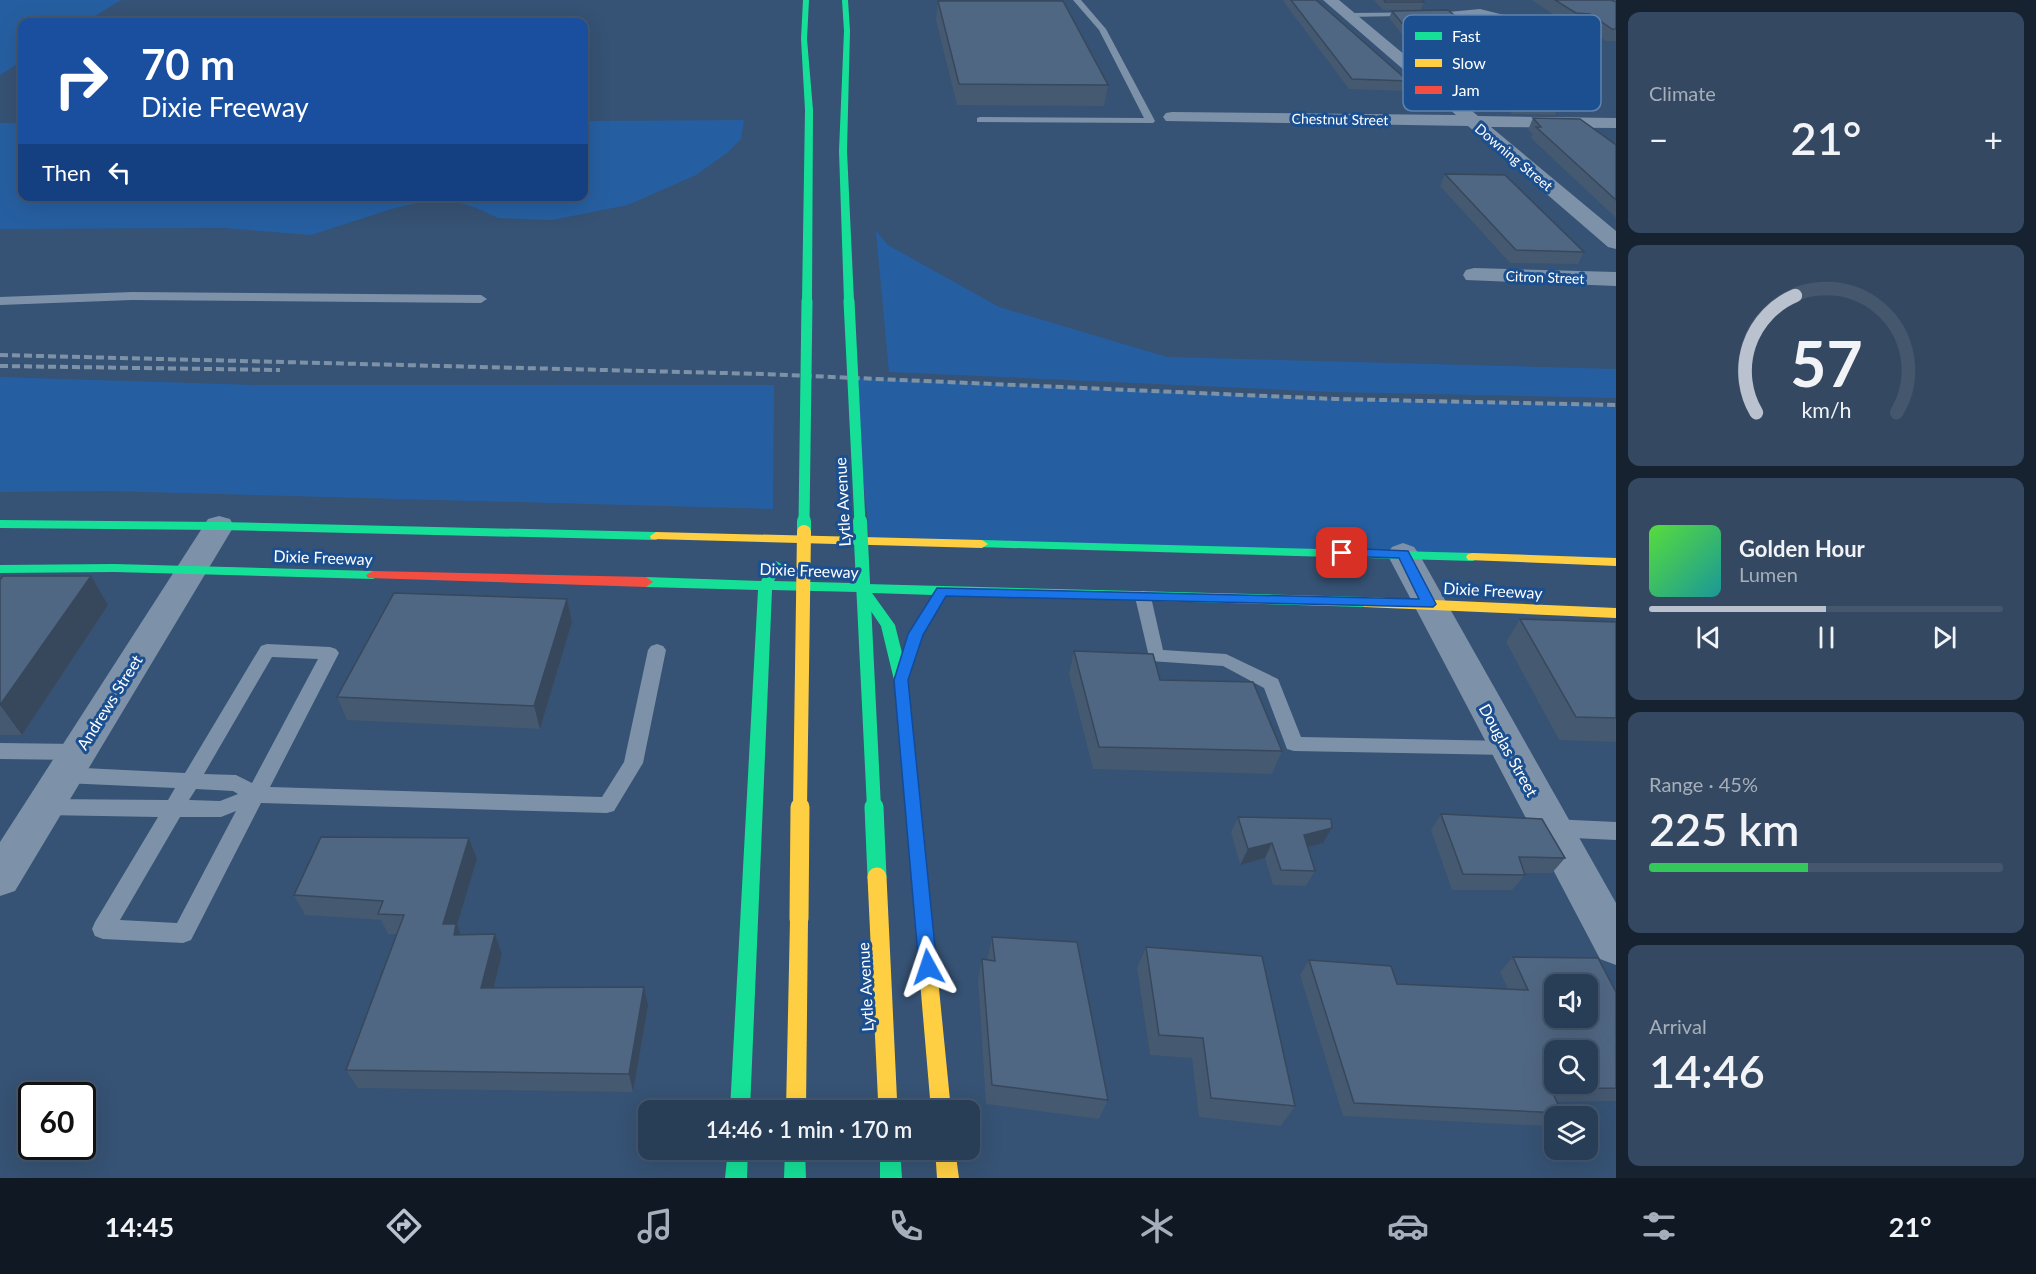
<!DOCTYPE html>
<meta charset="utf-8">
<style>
body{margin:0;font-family:Lato,sans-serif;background:#344961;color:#f1f3f6;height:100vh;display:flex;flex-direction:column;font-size:22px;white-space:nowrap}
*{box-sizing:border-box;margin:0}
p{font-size:20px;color:#a5aeba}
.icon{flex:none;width:33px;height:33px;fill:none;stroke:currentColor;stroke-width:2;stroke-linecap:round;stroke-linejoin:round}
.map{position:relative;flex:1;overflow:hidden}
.side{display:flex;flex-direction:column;gap:12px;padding:12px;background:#162230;width:420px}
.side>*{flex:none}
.top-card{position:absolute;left:18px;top:18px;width:570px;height:183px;border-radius:12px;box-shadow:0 6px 24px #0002,0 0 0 2px #44576d;background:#1a4fa0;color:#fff;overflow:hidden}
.controls{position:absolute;left:1544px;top:974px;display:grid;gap:12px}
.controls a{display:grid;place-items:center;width:54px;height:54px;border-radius:12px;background:#283e57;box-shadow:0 6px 24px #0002,0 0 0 2px #44576d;font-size:30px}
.speed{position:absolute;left:18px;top:1082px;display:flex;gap:12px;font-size:30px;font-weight:700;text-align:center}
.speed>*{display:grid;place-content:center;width:78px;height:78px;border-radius:50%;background:#283e57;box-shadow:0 6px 24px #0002,0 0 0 2px #44576d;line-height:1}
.speed .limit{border:3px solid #111;border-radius:9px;background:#fff;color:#111}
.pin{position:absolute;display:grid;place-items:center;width:51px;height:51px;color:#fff;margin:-26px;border-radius:12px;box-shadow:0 3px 9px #0006}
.me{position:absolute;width:66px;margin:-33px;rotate:355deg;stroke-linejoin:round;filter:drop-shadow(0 0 4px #0008)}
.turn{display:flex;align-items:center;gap:21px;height:126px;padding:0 24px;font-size:27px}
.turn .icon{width:78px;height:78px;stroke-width:2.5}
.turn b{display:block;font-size:42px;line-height:51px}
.then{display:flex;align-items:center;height:57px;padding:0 24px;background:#0003;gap:12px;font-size:22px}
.big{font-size:45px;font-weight:600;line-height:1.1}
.side .tile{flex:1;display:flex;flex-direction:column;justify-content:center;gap:9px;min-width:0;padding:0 21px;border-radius:12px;background:#344961}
.side .dial{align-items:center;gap:0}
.dial svg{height:156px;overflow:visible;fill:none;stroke:#44576d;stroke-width:7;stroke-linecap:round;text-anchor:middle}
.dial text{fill:#f1f3f6;stroke:none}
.song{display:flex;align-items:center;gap:18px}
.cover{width:72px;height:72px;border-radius:9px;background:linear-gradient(135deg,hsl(110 70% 55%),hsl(180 70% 35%))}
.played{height:6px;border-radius:3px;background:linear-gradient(90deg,#b9c2ce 50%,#44576d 50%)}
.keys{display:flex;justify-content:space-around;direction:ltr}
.heat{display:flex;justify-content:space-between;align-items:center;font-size:33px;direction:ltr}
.charge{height:9px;border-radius:4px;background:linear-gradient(90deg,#34c759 45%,#44576d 0)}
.trip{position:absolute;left:638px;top:1100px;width:342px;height:60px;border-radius:12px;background:#283e57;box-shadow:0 6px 24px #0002,0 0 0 2px #44576d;font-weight:600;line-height:60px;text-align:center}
.dock{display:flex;height:96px;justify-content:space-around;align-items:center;background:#101923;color:#a5aeba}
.dock .icon{width:42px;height:42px}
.dock .on{color:#b9c2ce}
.dock b{font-size:27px;color:#f1f3f6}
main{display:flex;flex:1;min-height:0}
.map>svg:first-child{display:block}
.green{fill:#265fa1}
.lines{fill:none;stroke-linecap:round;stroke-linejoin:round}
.lane{fill:#7d92a8;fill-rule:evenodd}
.street{fill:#7d92a8;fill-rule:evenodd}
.fast{fill:#16e098;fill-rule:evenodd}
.slow{fill:#ffcf43;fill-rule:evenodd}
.jam{fill:#f24e42;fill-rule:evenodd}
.rail{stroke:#7e92a7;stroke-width:4;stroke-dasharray:8 4;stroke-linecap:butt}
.fast-bridge-far2{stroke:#16e098;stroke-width:11}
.fast-bridge-far1{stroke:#16e098;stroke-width:14}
.fast-bridge{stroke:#16e098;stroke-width:19}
.slow-bridge-far1{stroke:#ffcf43;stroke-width:14}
.slow-bridge{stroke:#ffcf43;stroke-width:19}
.wall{fill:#455971}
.shaded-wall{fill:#38485c}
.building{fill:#506783;stroke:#38485c;stroke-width:1.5;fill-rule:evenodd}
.route{fill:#1a73e8;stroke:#114b97;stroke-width:1.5}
.labels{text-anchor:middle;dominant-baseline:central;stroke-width:6;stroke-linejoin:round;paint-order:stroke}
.far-street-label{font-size:14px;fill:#fff;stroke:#1b4f8f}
.street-label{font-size:16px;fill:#fff;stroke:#1b4f8f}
.key{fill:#1b4f8f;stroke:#5f84b1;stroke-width:1.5}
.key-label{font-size:16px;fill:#fff}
</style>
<main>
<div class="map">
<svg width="1616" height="1178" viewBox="0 0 1616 1178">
<rect width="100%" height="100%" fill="#365274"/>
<g class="green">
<polygon points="0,0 121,0 85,22 22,22 22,61 0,75"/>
<polygon points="744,120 741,139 727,153 696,175 628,205 552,220 498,218 474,207 441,198 395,208 311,235 224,228 0,229 0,123 22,123 22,196 584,196 584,121"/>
<polygon points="876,231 888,245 999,307 1167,357 1616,369 1616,398 1330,392 889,372"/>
<polygon points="0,377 255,385 774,385 773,509 106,491 0,492"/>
<polygon points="852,378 1335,399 1616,405 1616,562 870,542"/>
</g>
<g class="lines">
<g class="lane">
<polygon points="1073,0 1081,0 1106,29 1155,121 1153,123 977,122 977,118 980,117 1144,118 1099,30"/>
<polygon points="1480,9 1508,16 1493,19 1458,15 1348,17 1344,15 1348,13 1448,12"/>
<polygon points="132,292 481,295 487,299 481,303 132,300 0,305 0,297"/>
<polygon points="1143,591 1149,593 1151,597 1163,650 1226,654 1278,679 1301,737 1508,741 1515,743 1518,748 1515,753 1508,755 1294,751 1287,749 1264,688 1223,666 1150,661 1135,597 1137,593"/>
<path d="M267 644 330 647 336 649 339 653 270 787 602 797 624 762 648 650 651 646 657 644 663 646 666 650 643 763 614 811 607 813 261 803 191 940 183 943 103 939 95 936 92 929 95 922 158 817 44 815 37 813 34 807 37 801 44 799 168 800 175 788 64 783 57 781 54 775 57 769 64 767 185 773 261 646ZM272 657 318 659 252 783 236 775 204 774ZM196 789 233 791 238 794 220 801 189 800ZM236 811 177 923 120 920 180 817H221Z"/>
<polygon points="0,743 78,744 85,747 88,752 85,757 78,760 0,759"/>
<polygon points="1552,819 1616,822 1616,840 1552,837 1545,834 1542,828 1545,822"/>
</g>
<g class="street">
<polygon points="1323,0 1339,0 1478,116 1616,118 1616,128 1491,127 1616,231 1616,249 1608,247 1468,126 1166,121 1163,117 1166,113 1172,112 1456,115"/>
<polygon points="1474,268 1616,272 1616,286 1466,280 1463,275 1466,270"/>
<polygon points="219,516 230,519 234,526 15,891 0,896 0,842 208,519"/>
<polygon points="1403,543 1414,547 1419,554 1616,903 1616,965 1600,959 1387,554 1392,547"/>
</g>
<g class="fast">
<polygon points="803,0 809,0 807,39 813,110 812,301 807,304 802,301 805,110 801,39"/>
<polygon points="842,0 848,0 850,31 847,151 854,301 849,304 844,301 839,151 844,31"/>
<polygon points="0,520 219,522 656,532 662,536 656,540 219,530 0,528"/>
<polygon points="982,540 1473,553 1480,557 1473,561 977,547 976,544 977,541"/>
<path d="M776 561 783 565 774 581 851 583 849 580 851 577C859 575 861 577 866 584L1364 597 1371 602 1364 607 946 595 922 634 908 680 922 817 920 822 914 824 908 822 906 817 894 680 881 626 858 592 772 590 750 1110H730L758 590 646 587 639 582 646 577 761 581 771 562ZM872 593 933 595 908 634 902 653 895 625Z"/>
<polygon points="114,564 373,571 380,575 373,579 114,572 0,573 0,565"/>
<polygon points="728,1149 748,1149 747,1178 725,1178"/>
<polygon points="785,1149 805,1149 806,1178 784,1178"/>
<polygon points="880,1149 900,1149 902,1178 880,1178"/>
</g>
<g class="slow">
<polygon points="656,532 982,540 988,544 982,548 651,539 650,536"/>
<polygon points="1473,553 1616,558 1616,566 1468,560 1466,557 1468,554"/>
<polygon points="1364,597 1616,608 1616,618 1364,607 1357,602"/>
<polygon points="914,810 920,812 922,817 951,1110 931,1110 906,817 908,812"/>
<polygon points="799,911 805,913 808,919 806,1110 786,1110 790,919 793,913"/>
<polygon points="935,1149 955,1149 959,1178 937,1178"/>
</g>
<polygon class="jam" points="373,571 646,577 653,582 646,587 368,578 366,575"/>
<g class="rail">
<polyline points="0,355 764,374 1335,399 1616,405"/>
<polyline points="0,366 280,370"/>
</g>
<g class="fast-bridge-far2">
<polyline points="849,301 860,523"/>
<polyline points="804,523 807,301"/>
</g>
<g class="fast-bridge-far1">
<polyline points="860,521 874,808"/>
<polyline points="804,532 804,521"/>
</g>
<polyline class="fast-bridge" points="874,807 877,877"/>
<polyline class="slow-bridge-far1" points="800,808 804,532"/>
<g class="slow-bridge">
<polyline points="877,877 888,1110"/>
<polyline points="799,919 800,807"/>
</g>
</g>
<g class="wall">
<polygon points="1284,0 1316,0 1408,81 1404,91 1349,89 1283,1"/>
<polygon points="1374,0 1422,0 1424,2 1421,10 1383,10"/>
<polygon points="1532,0 1616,0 1616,41 1606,41 1584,26 1570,26"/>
<polygon points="938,1 1108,85 1104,106 957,105 936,20"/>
<polygon points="1392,11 1556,98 1554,103 1558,106 1555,115 1512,114 1460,63 1424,62 1389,18"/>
<polygon points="1533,118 1616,145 1616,218 1531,138 1533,134 1528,130"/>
<polygon points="1445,174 1584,252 1578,264 1510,263 1440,186"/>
<polygon points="0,580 108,605 22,735 0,735"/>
<polygon points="567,599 572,622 540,729 347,720 337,697"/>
<polygon points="1520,619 1616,622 1616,742 1559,740 1506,642"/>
<polygon points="1074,651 1160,680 1282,751 1272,774 1093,769 1069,674"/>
<polygon points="1441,814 1565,858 1552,873 1524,873 1525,875 1512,890 1452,890 1431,830"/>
<polygon points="1238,817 1332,828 1323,843 1308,847 1315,871 1306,886 1273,885 1265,858 1240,865 1231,832"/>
<polygon points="469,838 477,859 457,925 460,935 495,934 502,954 494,988 648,1006 633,1092 358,1088 346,1070 397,934 388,934 381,920 305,915 294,895"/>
<polygon points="992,937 1108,1100 1099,1119 986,1104 978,980 982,959 987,960"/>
<polygon points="1146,947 1295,1106 1281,1126 1199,1117 1192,1058 1150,1055 1137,968"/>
<polygon points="1513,957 1616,992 1616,1101 1557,1102 1562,1113 1558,1116 1554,1116 1554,1120 1547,1126 1343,1116 1300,975 1309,960 1397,984 1508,989 1500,972"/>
</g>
<g class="shaded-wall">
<polygon points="91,576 108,605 22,735 0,705"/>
<polygon points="567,599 572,622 540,729 534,706"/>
<polygon points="1332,828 1323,843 1296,850 1304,835"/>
<polygon points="469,838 477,859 457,925 464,944 443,924"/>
<polygon points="1272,843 1265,858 1240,865 1248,849"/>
<polygon points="495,934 502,954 489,1007 481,988"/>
<polygon points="644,987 648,1006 633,1092 629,1074"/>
</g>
<g class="building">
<polygon points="1291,0 1316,0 1408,81 1352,79"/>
<polygon points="1384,0 1422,0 1424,2 1385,2"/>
<polygon points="1555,0 1611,0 1616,2 1616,29 1612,29 1590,14 1576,13"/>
<polygon points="938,1 1063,1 1108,85 959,84"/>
<polygon points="1448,10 1556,98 1547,98 1558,106 1516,106 1463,55 1427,54 1392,11"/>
<polygon points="1533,118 1580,119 1616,145 1616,200 1536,127 1541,127"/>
<polygon points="1445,174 1505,175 1584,252 1516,250"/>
<polygon points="3,576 91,576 0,705 0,580"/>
<polygon points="394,593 567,599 534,706 337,697"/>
<polygon points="1520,619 1616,622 1616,718 1576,717"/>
<polygon points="1074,651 1153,654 1160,680 1253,682 1282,751 1099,747"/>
<polygon points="1441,814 1542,819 1565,858 1519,857 1525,875 1463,874"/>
<polygon points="1238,817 1331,819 1332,828 1304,835 1315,871 1281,870 1272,843 1248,849"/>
<polygon points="321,837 469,838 443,924 456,924 454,935 495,934 481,988 644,987 629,1074 346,1070 404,915 378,914 383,901 294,895"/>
<polygon points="992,937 1077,942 1108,1100 992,1085 982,959 995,961"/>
<polygon points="1146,947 1262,956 1295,1106 1211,1098 1203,1038 1159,1035"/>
<path d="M1513 957 1598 958 1616 992V1088L1551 1089 1562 1113 1354 1103 1309 960 1391 966 1397 984 1528 990ZM1554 984H1587V1017H1554ZM1554 1050H1587V1083H1554Z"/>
</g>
<polygon class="route" points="1342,548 1408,551 1436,604 1433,607 946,596 923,635 908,680 937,967 934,973 928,975 921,973 919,967 894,680 908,634 937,588 1419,599 1399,558 1337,556 1335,553 1337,550"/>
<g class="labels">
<g class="far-street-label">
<text transform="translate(1340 119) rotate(1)">Chestnut Street</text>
<text transform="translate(1514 157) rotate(40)">Downing Street</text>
<text transform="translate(1545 277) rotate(2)">Citron Street</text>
</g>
<g class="street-label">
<text transform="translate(842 502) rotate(-93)">Lytle Avenue</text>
<text transform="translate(323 557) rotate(2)">Dixie Freeway</text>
<text transform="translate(809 570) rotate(2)">Dixie Freeway</text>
<text transform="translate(1493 590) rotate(3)">Dixie Freeway</text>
<text transform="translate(109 702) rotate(-58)">Andrews Street</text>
<text transform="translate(1509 750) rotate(61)">Douglas Street</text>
<text transform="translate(865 987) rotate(-93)">Lytle Avenue</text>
</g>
</g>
<rect x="1403" y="15" width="198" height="96" rx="9" class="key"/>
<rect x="1415" y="32" width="27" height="8" fill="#16e098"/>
<rect x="1415" y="59" width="27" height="8" fill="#ffcf43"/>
<rect x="1415" y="86" width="27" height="8" fill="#f24e42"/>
<g class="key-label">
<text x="1452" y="42">Fast</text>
<text x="1452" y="69">Slow</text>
<text x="1452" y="96">Jam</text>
</g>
</svg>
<div class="controls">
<a><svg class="icon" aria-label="sound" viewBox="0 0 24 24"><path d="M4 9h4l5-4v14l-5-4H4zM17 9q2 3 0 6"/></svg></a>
<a><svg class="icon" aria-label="search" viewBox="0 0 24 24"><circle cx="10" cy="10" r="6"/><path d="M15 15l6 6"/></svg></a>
<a><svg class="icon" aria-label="layers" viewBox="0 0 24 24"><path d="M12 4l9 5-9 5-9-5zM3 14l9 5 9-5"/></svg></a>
</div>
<div class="speed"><div class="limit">60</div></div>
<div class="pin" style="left:1342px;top:553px;background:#d93025"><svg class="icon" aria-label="arrive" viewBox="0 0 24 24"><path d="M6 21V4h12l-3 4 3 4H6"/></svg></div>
<svg class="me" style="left:928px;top:967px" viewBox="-20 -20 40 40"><path d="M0-17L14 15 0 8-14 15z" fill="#1a73e8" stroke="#fff" stroke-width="4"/></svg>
<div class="trip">14:46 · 1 min · 170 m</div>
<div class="top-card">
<div class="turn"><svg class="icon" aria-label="right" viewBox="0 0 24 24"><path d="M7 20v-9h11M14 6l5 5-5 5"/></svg><div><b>70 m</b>Dixie Freeway</div></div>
<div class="then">Then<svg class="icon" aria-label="left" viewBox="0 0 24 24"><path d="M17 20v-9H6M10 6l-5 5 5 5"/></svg></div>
</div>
</div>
<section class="side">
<div class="tile"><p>Climate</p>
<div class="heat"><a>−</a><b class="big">21°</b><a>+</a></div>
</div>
<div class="tile dial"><svg viewBox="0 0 100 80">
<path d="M14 69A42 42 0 1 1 86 69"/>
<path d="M14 69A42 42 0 0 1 34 9" stroke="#b9c2ce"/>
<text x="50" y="56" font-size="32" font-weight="700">57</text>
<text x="50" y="72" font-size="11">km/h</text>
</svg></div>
<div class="tile">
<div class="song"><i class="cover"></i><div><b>Golden Hour</b><p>Lumen</p></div></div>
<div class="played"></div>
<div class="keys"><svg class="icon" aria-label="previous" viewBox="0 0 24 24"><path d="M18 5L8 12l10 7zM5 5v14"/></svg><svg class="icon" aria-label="pause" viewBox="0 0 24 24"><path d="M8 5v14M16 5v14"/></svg><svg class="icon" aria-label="next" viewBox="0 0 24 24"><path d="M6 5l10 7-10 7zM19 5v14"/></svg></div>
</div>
<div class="tile"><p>Range · 45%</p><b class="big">225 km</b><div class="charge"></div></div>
<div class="tile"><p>Arrival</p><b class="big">14:46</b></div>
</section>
</main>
<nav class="dock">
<b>14:45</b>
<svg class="icon on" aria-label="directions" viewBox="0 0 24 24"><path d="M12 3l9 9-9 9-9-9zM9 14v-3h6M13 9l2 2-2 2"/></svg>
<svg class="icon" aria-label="music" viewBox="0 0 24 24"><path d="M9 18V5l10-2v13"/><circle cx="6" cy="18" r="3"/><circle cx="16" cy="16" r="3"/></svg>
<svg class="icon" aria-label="phone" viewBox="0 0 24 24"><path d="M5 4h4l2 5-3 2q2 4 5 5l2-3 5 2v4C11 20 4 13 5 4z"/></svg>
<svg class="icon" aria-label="climate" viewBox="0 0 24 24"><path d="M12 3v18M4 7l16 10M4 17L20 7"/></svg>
<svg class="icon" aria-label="car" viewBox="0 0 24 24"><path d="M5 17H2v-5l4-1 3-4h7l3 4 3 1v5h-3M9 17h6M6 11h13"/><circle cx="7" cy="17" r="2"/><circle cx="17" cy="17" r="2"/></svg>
<svg class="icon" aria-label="filters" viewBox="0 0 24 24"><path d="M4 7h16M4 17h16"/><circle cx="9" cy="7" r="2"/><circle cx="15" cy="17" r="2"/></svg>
<b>21°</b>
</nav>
